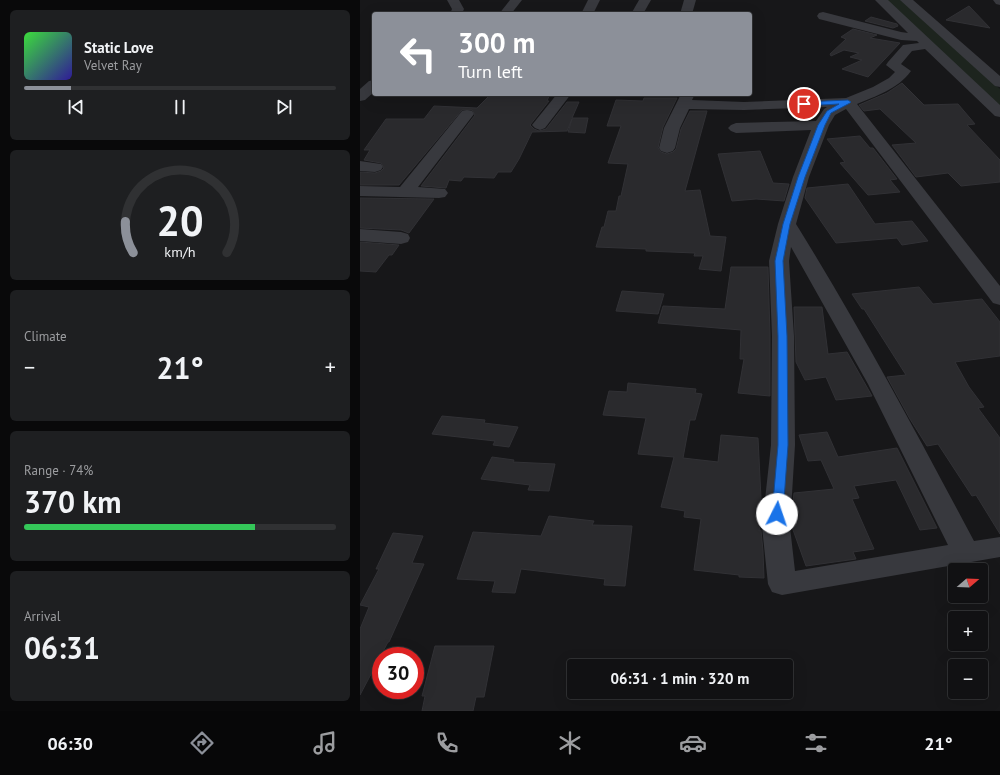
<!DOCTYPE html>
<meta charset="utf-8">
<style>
body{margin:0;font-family:"PT Sans",sans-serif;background:#1e1f21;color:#f1f3f6;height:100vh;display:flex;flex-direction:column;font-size:15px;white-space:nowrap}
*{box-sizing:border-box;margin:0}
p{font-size:13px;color:#9c9da0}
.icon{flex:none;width:22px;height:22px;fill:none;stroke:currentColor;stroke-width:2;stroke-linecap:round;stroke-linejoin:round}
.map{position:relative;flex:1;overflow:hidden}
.drawer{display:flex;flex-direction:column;gap:10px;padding:10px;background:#09090a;width:360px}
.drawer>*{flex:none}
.guide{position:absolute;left:12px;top:12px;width:380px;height:84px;border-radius:4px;box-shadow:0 4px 16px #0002,0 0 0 1px #303133;background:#8c9099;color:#fff;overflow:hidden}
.needle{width:26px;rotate:71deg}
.controls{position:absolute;left:588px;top:563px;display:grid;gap:8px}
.controls a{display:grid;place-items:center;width:40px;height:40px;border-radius:4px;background:#111113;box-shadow:0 4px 16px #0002,0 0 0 1px #303133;font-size:20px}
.speed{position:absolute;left:12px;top:647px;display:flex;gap:8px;font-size:20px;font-weight:700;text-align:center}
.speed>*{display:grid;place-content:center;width:52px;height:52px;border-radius:50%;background:#111113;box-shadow:0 4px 16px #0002,0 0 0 1px #303133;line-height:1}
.speed .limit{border:6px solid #d22;background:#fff;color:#111}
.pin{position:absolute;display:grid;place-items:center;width:34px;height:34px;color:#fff;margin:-17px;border:2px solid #fff;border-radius:50%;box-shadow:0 1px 4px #0007}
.me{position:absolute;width:44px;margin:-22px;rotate:4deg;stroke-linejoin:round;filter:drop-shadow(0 0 3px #0008)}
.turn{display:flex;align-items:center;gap:14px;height:84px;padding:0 20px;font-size:18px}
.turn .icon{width:52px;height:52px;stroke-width:2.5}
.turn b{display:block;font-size:28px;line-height:34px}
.big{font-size:30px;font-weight:800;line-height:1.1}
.drawer .card{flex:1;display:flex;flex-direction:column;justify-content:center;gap:6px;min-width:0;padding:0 14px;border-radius:6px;background:#1e1f21}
.drawer .dial{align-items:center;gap:0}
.dial svg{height:104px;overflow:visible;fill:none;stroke:#303133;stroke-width:7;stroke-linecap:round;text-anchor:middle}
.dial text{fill:#f1f3f6;stroke:none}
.song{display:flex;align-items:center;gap:12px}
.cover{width:48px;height:48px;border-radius:6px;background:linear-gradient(135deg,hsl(120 70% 55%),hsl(250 70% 35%))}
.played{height:4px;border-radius:2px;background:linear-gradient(90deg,#8c9099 15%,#303133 15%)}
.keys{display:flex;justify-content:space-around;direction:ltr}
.heat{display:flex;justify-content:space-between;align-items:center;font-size:22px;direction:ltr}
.charge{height:6px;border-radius:3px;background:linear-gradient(90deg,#34c759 74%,#303133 0)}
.trip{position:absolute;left:207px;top:659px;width:226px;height:40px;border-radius:4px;background:#111113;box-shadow:0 4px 16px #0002,0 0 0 1px #303133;font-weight:800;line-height:40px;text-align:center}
.menu{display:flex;height:64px;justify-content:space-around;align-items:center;background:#070708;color:#9c9da0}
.menu .icon{width:28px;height:28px}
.menu .selected{color:#8c9099}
.menu b{font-size:18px;color:#f1f3f6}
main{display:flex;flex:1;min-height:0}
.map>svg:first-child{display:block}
.green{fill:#1d241e}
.building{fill:#2a2a2d;stroke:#313135}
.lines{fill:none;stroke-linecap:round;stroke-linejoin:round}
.minor{fill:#38393e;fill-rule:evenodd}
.route{fill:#1a73e8;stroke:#114b97}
</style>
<main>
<section class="drawer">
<div class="card">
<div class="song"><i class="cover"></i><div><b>Static Love</b><p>Velvet Ray</p></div></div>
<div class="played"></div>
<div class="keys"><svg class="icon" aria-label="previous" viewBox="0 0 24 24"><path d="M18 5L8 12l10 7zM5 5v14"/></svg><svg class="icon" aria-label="pause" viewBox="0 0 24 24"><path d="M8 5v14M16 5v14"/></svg><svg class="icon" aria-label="next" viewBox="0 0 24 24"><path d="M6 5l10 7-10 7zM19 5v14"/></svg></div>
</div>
<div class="card dial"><svg viewBox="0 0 100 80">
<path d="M14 69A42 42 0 1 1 86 69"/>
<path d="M14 69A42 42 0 0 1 8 45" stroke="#8c9099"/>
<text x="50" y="56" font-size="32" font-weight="700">20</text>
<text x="50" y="72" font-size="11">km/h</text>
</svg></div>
<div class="card"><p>Climate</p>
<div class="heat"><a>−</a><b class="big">21°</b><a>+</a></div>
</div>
<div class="card"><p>Range · 74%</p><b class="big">370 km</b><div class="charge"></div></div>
<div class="card"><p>Arrival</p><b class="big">06:31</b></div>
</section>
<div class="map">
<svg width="640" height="711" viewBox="0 0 640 711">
<rect width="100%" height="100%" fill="#171719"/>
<polygon class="green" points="526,0 541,0 640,89 640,106"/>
<g class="building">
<polygon points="609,6 630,28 586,20"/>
<polygon points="511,17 537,24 538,26 533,28 505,21"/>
<polygon points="493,29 517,35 510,38 540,43 508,77 482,69 502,60 490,57 499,53 484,50 471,56 470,54 486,39 481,37"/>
<polygon points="542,83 564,105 598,104 615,124 607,125 640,160 640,182 601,186 588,173 556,177 532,145 556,143 520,109 504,111 499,105 527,93"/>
<polygon points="131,94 189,96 187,101 189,101 170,125 174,129 179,131 186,129 207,102 219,102 212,118 228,118 225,133 208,132 212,119 207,131 172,132 159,159 151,172 138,172 134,178 104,177 101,181 89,180 86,188 61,186 115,115 112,110 102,110 39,185 0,185 0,172 15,173 21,171 24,168 21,163 4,160 10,150 4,150 26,119 64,119 74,106 117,108"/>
<polygon points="284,98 317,98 303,127 298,148 301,152 307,154 313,152 316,149 321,129 330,111 347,111 325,191 340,190 350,236 366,237 361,271 339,269 343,256 334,256 335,253 286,251 286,249 236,247 242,227 244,227 248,211 256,211 259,196 261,196 268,164 248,163 261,126 247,126 256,100 283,101"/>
<polygon points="500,136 510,148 513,148 537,179 530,180 540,192 508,195 480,163 485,162 467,139"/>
<polygon points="400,151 413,183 429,184 424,201 396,199 372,201 358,154"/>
<polygon points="488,184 515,224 552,221 568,241 542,245 537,238 476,243 445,198 447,188"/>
<polygon points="0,198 74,199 49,233 41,230 0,228"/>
<polygon points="0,242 39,245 32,255 29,255 16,272 0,271"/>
<polygon points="371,267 408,267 410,336 410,396 378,393 384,359 380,359 381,330 298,323 303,306 365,309"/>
<polygon points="559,287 573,304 622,299 640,322 640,356 595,362 609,387 624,407 618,408 640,438 640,534 616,495 612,496 578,444 567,446 550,419 527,377 546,375 504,309 502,309 492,294"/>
<polygon points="262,291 304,294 298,314 256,311"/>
<polygon points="434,307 462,307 468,354 487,352 512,396 476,400 466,377 445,380 436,362"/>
<polygon points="268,383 336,389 335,393 342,394 335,420 330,420 323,458 358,462 361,435 398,438 402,518 399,531 401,530 403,551 404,578 379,577 379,575 334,570 341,519 324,517 325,511 301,507 314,457 278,454 286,418 243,415 249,391 267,392"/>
<polygon points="82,416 125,420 124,423 158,427 149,447 133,445 135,441 72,434"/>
<polygon points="467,432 478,457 537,448 577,528 560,530 536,480 494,486 499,498 492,499 514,549 493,552 496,559 446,566 432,527 437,525 432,511 434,493 474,489 461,460 448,461 439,435"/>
<polygon points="132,457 154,460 153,462 195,464 189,491 168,490 170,485 121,479"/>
<polygon points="189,516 234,521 232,525 272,526 265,586 244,585 245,579 161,569 155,593 132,592 135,581 97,579 113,532 181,536"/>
<polygon points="33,533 63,536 52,563 64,564 29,642 28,642 0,695 0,629 9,607 0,605 19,569 16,569"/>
<polygon points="75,646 134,646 124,697 116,697 113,711 62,711 65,696 62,696"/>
</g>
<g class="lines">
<g class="minor">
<polygon points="87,0 99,0 104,9 102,14 90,14 92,9"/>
<polygon points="150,0 162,0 151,14 139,14"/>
<polygon points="228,0 240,0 233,14 221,14"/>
<polygon points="279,0 291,0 283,14 271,14"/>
<polygon points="324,0 336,0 332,14 320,14"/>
<path d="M515 0H528L640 105V117L635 116 565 49 552 51 541 64 551 71C538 89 516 96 497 104L640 286V305L633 303 486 109 475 115 469 125 449 177 436 224C500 327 557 434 614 541L640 537V557L422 595 412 592 408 584 402 527 411 445 412 336 409 261 418 224 433 177 451 130 376 133 371 131 368 128 371 125 376 123 456 121 464 109 467 107 384 110 329 109 320 128 315 148 313 151 307 153 301 151 299 148 304 128 321 94H335L332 100 384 102 486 98 513 87 529 78 535 72 526 65 528 62 543 45 559 43 557 41 541 40 459 19 457 16 459 13 463 12 541 32 548 33ZM431 247 508 384 588 545 435 571 430 527 435 445 434 336 429 261Z"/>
<polygon points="540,0 553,0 640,76 640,87 635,86"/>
<polygon points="633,0 640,0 640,5 636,4"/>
<polygon points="14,80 14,92 5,100 0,101 0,89 9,81"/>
<polygon points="197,94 211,94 185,128 180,130 175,128 172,125"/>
<polygon points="107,110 112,111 114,114 58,187 85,189 88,193 85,197 79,198 0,196 0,186 40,187 102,111"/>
<polygon points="0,161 21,164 23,167 21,170 15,172 0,171"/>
<polygon points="0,229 41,232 48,234 50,238 48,242 41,244 0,241"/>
</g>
</g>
<polygon class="route" points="488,100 491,102 490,103 471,113 465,125 445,177 430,224 423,261 427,336 428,445 423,514 421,517 413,517 412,514 418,445 418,336 415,261 423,224 438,177 458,125 467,111 479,104 444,106 440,104 444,102"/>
</svg>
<div class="controls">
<a><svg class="needle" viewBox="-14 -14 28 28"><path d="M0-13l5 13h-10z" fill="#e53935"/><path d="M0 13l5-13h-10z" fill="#9c9da0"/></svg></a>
<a>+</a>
<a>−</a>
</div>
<div class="speed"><div class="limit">30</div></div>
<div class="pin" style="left:444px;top:104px;background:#d93025"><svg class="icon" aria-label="arrive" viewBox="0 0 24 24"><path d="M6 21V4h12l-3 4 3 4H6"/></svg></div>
<svg class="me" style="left:417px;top:514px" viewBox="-20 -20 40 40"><circle r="19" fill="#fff"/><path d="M0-13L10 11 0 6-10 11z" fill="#1a73e8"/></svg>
<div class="trip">06:31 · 1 min · 320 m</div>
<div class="guide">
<div class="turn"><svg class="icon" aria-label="left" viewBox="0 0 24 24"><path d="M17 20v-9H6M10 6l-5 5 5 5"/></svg><div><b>300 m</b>Turn left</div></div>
</div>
</div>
</main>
<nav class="menu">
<b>06:30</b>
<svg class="icon selected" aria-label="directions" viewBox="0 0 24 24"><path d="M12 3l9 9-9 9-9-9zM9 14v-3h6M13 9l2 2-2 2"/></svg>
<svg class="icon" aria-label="music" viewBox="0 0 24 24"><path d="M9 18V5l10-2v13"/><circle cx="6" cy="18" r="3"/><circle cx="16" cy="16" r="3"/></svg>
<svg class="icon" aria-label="phone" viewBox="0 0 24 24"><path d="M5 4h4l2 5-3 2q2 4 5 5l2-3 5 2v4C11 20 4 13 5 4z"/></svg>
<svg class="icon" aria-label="climate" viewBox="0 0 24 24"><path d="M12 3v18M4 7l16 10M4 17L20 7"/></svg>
<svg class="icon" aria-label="car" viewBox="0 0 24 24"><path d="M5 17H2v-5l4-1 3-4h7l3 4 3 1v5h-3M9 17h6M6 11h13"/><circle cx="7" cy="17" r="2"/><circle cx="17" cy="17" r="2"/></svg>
<svg class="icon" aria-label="filters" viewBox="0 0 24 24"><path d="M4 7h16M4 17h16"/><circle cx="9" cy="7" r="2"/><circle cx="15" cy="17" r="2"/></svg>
<b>21°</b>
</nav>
